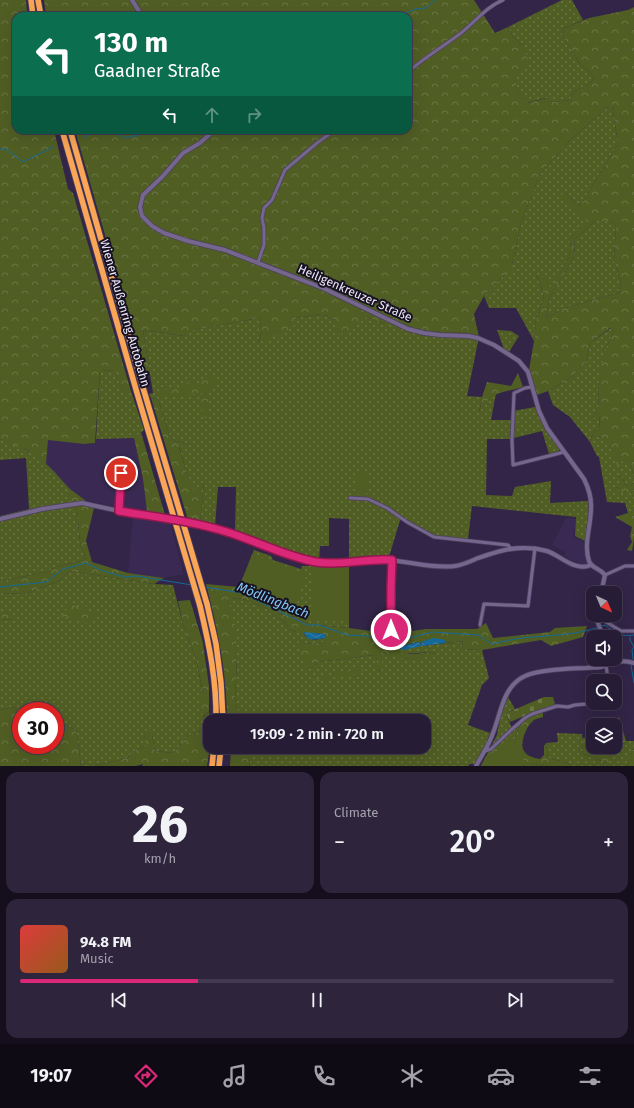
<!DOCTYPE html>
<meta charset="utf-8">
<style>
body{margin:0;font-family:"Fira Sans",sans-serif;background:#2e253d;color:#f1f3f6;height:100vh;display:flex;flex-direction:column;font-size:15px;white-space:nowrap}
*{box-sizing:border-box;margin:0}
p{font-size:13px;color:#a4a1ad}
.icon{flex:none;width:22px;height:22px;fill:none;stroke:currentColor;stroke-width:2;stroke-linecap:round;stroke-linejoin:round}
.map{position:relative;height:766px;overflow:hidden}
.panel{display:flex;flex-direction:column;gap:6px;padding:6px;background:#150f1d;flex:1}
.panel>*{flex:none}
.hud{position:absolute;left:12px;top:12px;width:400px;height:122px;border-radius:12px;box-shadow:0 4px 16px #0002,0 0 0 1px #423a50;background:#0b6e4f;color:#fff;overflow:hidden}
.needle{width:26px;rotate:136deg}
.tools{position:absolute;left:586px;top:586px;display:grid;gap:8px}
.tools a{display:grid;place-items:center;width:36px;height:36px;border-radius:8px;background:#261c35;box-shadow:0 4px 16px #0002,0 0 0 1px #423a50;font-size:20px}
.speed{position:absolute;left:12px;top:702px;display:flex;gap:8px;font-size:20px;font-weight:700;text-align:center}
.speed>*{display:grid;place-content:center;width:52px;height:52px;border-radius:50%;background:#261c35;box-shadow:0 4px 16px #0002,0 0 0 1px #423a50;line-height:1}
.speed .limit{border:6px solid #d22;background:#fff;color:#111}
.pin{position:absolute;display:grid;place-items:center;width:34px;height:34px;color:#fff;margin:-17px;border:2px solid #fff;border-radius:50%;box-shadow:0 1px 4px #0007}
.me{position:absolute;width:44px;margin:-22px;rotate:0deg;stroke-linejoin:round;filter:drop-shadow(0 0 3px #0008)}
.turn{display:flex;align-items:center;gap:14px;height:84px;padding:0 16px;font-size:18px}
.turn .icon{width:52px;height:52px;stroke-width:2.5}
.turn b{display:block;font-size:28px;line-height:34px}
.lanes{display:flex;align-items:center;height:38px;padding:0 16px;background:#0003;justify-content:center;gap:20px;direction:ltr}
.lanes .off{opacity:.35}
.big{font-size:30px;font-weight:600;line-height:1.1}
.panel .widget{flex:1;display:flex;flex-direction:column;justify-content:center;gap:6px;min-width:0;padding:0 14px;border-radius:12px;background:#2e253d}
.panel .dial{align-items:center;gap:0}
.dial b{font-size:52px;line-height:1}
.song{display:flex;align-items:center;gap:12px}
.cover{width:48px;height:48px;border-radius:6px;background:linear-gradient(135deg,hsl(0 70% 55%),hsl(30 70% 35%))}
.played{height:4px;border-radius:2px;background:linear-gradient(90deg,#db2777 30%,#423a50 30%)}
.keys{display:flex;justify-content:space-around;direction:ltr}
.heat{display:flex;justify-content:space-between;align-items:center;font-size:22px;direction:ltr}
.panel .tiles{flex:1;display:grid;gap:6px;grid-template-columns:1fr 1fr}
.widget:last-child{grid-column:span 2}
.trip{position:absolute;left:203px;top:714px;width:228px;height:40px;border-radius:12px;background:#261c35;box-shadow:0 4px 16px #0002,0 0 0 1px #423a50;font-weight:600;line-height:40px;text-align:center}
.dock{display:flex;height:64px;justify-content:space-around;align-items:center;background:#0f0b15;color:#a4a1ad}
.dock .icon{width:28px;height:28px}
.dock .selected{color:#db2777}
.dock b{font-size:18px;color:#f1f3f6}
.map>svg:first-child{display:block}
.built{fill:#3a2a53}
.grass{fill:url(#grass-dots)}
.forest{fill:url(#forest-crowns);fill-rule:evenodd}
.cemetery{fill:url(#cemetery-stones)}
.pitch{fill:#505e24}
.water{fill:url(#water-waves)}
.lines{fill:none;stroke-linecap:round;stroke-linejoin:round}
.stream{stroke:#156999;stroke-width:1}
.street-casing{stroke:#4d415e;stroke-width:4.5}
.secondary-casing{stroke:#4d415e;stroke-width:5.5}
.highway-casing{stroke:#4d415e;stroke-width:7}
.street{stroke:#75668e;stroke-width:3}
.secondary{stroke:#75668e;stroke-width:4}
.highway{stroke:#fba556;stroke-width:5.5}
.highway-bridge-casing{stroke:#4d415e;stroke-width:7;stroke-linecap:butt}
.highway-bridge{stroke:#fba556;stroke-width:5.5}
.route-casing{stroke:#8e194d;stroke-width:10}
.route{stroke:#db2777;stroke-width:7}
.labels{text-anchor:middle;dominant-baseline:central;stroke-width:4;stroke-linejoin:round;paint-order:stroke}
.street-label{font-size:12px;fill:#f0eafc;stroke:#171221}
.water-label{font-size:13px;font-style:italic;fill:#82c7f8;stroke:#171221}
</style>
<div class="map">
<svg width="634" height="766" viewBox="0 0 634 766">
<defs>
<pattern id="grass-dots" width="8" height="8" patternUnits="userSpaceOnUse"><rect width="8" height="8" fill="#505e24"/><path d="M2 2h.1M6 6h.1" fill="none" stroke="#6a7545" stroke-width="1.8" stroke-linecap="round"/></pattern>
<pattern id="forest-crowns" width="20" height="18" patternUnits="userSpaceOnUse"><rect width="20" height="18" fill="#505e24"/><path d="M2 6a3 3 0 1 1 6 0M12 15a3 3 0 1 1 6 0" fill="none" stroke="#6a7545"/></pattern>
<pattern id="cemetery-stones" width="16" height="16" patternUnits="userSpaceOnUse"><rect width="16" height="16" fill="#505e24"/><path d="M2 7V4a2 2 0 0 1 4 0v3zM10 15v-3a2 2 0 0 1 4 0v3z" fill="#6a7545"/></pattern>
<pattern id="water-waves" width="16" height="10" patternUnits="userSpaceOnUse"><rect width="16" height="10" fill="#156999"/><path d="M0 5q4-4 8 0t8 0" fill="none" stroke="#377fa8"/></pattern>
</defs>
<rect width="100%" height="100%" fill="#322547"/>
<g class="built">
<polygon points="134,438 143,479 147,511 124,509 85,500 70,489 46,464 48,440 84,444 95,443 96,439"/>
<polygon points="133,516 170,523 184,575 170,576 164,578 128,573"/>
<polygon points="566,518 576,519 573,537 585,543 587,562 585,565 580,564 564,556 566,552 552,545"/>
</g>
<g class="grass">
<polygon points="562,0 572,0 583,20 562,29 563,36 579,63 594,77 591,83 573,92 570,100 552,102 546,98 526,103 516,87 516,76 523,45 513,37 508,27"/>
<polygon points="612,105 618,144 580,206 565,193 577,210 588,220 571,238 569,257 551,289 545,279 536,276 540,283 544,297 536,320 534,341 516,308 489,308 484,296 504,275 512,265 521,223 540,174 570,140 607,108"/>
<polygon points="595,221 611,221 616,225 614,260 621,283 618,293 565,308 546,318 549,299 574,257 575,239"/>
<polygon points="321,314 336,320 367,317 383,324 392,319 418,330 442,332 469,333 479,337 467,396 482,397 479,413 486,401 496,393 491,420 513,420 513,411 535,407 547,432 560,449 558,452 549,454 542,431 510,439 487,439 486,495 512,496 515,487 551,481 550,503 588,501 589,509 585,541 575,536 576,517 472,506 468,539 444,538 435,536 401,517 389,557 349,560 349,519 329,518 329,546 320,546 319,560 305,558 235,531 236,487 218,487 215,526 200,522 204,483 192,492 179,446 191,444 175,441 169,434 158,399 151,398 149,394 153,393 143,330 184,336 187,331 259,318 262,331 258,342 296,318"/>
<path d="M611 328 614 331 607 346 598 386 599 409 592 418 600 415 599 429 593 434 590 441 599 436C603 440 608 444 611 449 618 458 616 461 629 460L634 475V483L627 487 623 479 619 476V487L614 488 630 492 634 489V513H628L625 503 607 502 599 457 597 456 590 442 570 417 553 405 548 391 571 378 586 362 590 343Z"/>
<polygon points="497,330 511,331 519,336 509,352 504,349"/>
<polygon points="100,370 115,371 125,397 131,391 144,430 134,438 96,439"/>
<path d="M0 439C9 442 18 445 26 450 44 458 57 475 70 489L66 493 77 511 80 542 86 560 58 566 47 572 0 581V516L29 509 26 458 0 460Z"/>
<polygon points="254,550 271,556 273,560 301,569 302,566 349,566 349,628 308,624 296,617 279,614 276,604 239,587"/>
<polygon points="70,571 154,584 173,585 183,624 196,659 203,693 203,717 209,711 210,727 188,736 173,753 155,751 152,734 144,734 147,747 133,751 128,758 94,766 81,766 77,733 72,728 55,721 55,711 21,711 21,716 20,715 14,707 0,710 0,620 12,619 7,612 0,612 0,593 24,594 59,581"/>
<path d="M228 598 243 599 268 609 273 616 284 621 288 629 296 632H304L305 636 314 640 325 638 326 642 305 644 300 640 312 668 318 662 374 655 377 659V671L382 670V652C404 660 412 660 435 654L433 652 402 654 392 650 386 643H390L397 649 400 646H402L400 649 420 646 421 642 422 646 463 641 462 649 482 650 489 678 482 685 468 725 490 733 483 751 475 764H470L468 766H249L251 747H424V721H241L235 704 237 654Z"/>
<polygon points="508,697 515,709 506,713 512,729 526,718 517,731 514,741 528,763 544,766 481,766 497,735 502,709"/>
<polygon points="557,733 582,734 583,754 602,761 607,766 571,766 568,763 548,758 546,743 558,742"/>
<polygon points="626,741 634,741 634,748 627,765 628,766 609,766 609,757"/>
</g>
<g class="forest">
<polygon points="0,0 26,0 27,11 27,16 16,16 16,130 54,130 68,189 73,193 131,391 125,398 115,371 100,370 95,443 84,444 48,440 46,464 27,450 0,439"/>
<path d="M44 0H474L495 33 508 27 513 37 523 45 529 63 516 76V87L527 103 547 98 552 102 570 100 573 92 591 83 594 77 579 63 563 36 562 29 589 18 628 10 634 7V475L629 460 623 461 617 466 615 457H610L611 449 599 436 590 442 593 434 599 429 600 416 591 419 599 409 598 386 603 359 607 346 614 331 610 328 590 343 586 362 571 378 548 391 537 395 529 370 534 341 536 320 544 297 540 283 536 275 545 279 551 288 569 257 571 238 587 220 562 195 563 193H565L580 206 618 144 612 105 607 108 570 140 540 174 521 223 512 265 517 272 504 275 484 296 474 314 479 337 469 333 442 332 418 330 392 319 383 324 367 317 345 335 337 332 336 320 321 314 296 318 293 328 258 343 262 331 259 318 188 331 184 336 143 330 150 373 144 371 75 130H408V70L413 66 408 52V16H46ZM595 221H611L616 225 614 260 621 283 618 293 565 308 546 318 549 299 574 257 575 239Z"/>
<path d="M518 373 523 387C511 391 497 391 487 401 484 404 481 410 479 414L482 397 487 382 511 386Z"/>
<polygon points="214,375 216,383 208,391 208,417 205,418 201,408 202,393 160,398 157,394 160,391 182,386 190,381 196,386 203,378"/>
<polygon points="151,398 158,399 169,434 175,441 192,444 179,447 192,491 204,483 200,522 188,520"/>
<polygon points="141,432 165,515 147,511 143,479 134,438"/>
<polygon points="619,476 623,479 627,487 634,483 634,489 630,492 628,495 613,488 619,487"/>
<polygon points="70,489 85,500 94,508 86,541 92,562 128,573 164,578 154,584 70,571 59,581 24,594 0,593 0,581 47,572 58,566 86,560 80,542 77,511 65,493"/>
<polygon points="628,513 634,513 634,539 632,551 627,550 632,542 630,536 632,527 615,517"/>
<path d="M206 584 239 587 276 604 279 614 296 617 308 624 349 628 392 634 426 629H477L486 623 493 638 550 632 555 628 587 626 583 637 551 646 541 640 482 650 462 649 463 641 445 643 446 640 421 642 420 643 418 642 400 646 398 649 390 643H387C397 659 416 653 433 652L435 655 417 659 398 658 382 652V670L377 671V659L374 655 318 662 312 668 306 667 299 647 300 640 305 644 325 642V634L296 632 288 629 284 621 273 616 268 609 243 599 228 598 236 629 237 654 235 704 241 721H227C227 673 218 630 206 584Z"/>
<polygon points="190,600 203,643 209,686 209,711 202,717 200,696 203,692 196,659 183,624 178,601"/>
<polygon points="85,603 87,611 97,612 89,623 62,617 70,604 81,608"/>
<polygon points="0,612 7,612 13,619 0,620"/>
<polygon points="360,669 364,670 360,673 317,682 317,679 337,673"/>
<polygon points="14,707 20,715 21,716 21,745 55,745 55,721 72,728 77,733 81,766 0,766 0,710"/>
<path d="M543 711V717C540 718 536 719 534 720 528 725 525 732 523 739 520 752 527 757 540 759L544 755V746L546 743 548 758 568 763 571 766H544L528 763 521 758 514 741 517 731 526 718Z"/>
<polygon points="619,717 626,741 609,757 609,766 607,766 602,761 583,754 582,738 593,737 593,747 615,747 615,725 609,725"/>
<polygon points="210,727 210,746 207,766 142,766 143,764 136,766 94,766 128,758 133,751 146,747 144,734 147,730 152,734 155,751 173,753 188,736"/>
<path d="M504 741C499 749 493 757 484 760L501 742Z"/>
<polygon points="231,747 251,747 249,766 230,766"/>
<polygon points="634,748 634,766 628,766 627,765"/>
</g>
<polygon class="cemetery" points="544,697 553,697 555,705 541,709 510,722 506,713"/>
<g class="pitch">
<polygon points="358,473 368,474 366,495 356,494"/>
<polygon points="252,554 307,574 295,608 241,587"/>
<rect x="312" y="567" width="35" height="52"/>
<path d="M504 741H514C523 763 521 762 544 766H481L484 760C493 757 499 749 504 741Z"/>
</g>
<g class="water">
<path d="M304 632 325 634V638C317 639 307 643 304 632Z"/>
<polygon points="433,638 446,640 445,643 422,646 421,642"/>
<polygon points="418,642 420,643 421,646 404,650 400,649 402,646"/>
</g>
<g class="lines">
<g class="stream">
<polyline points="398,16 416,9 426,8 435,0"/>
<path d="M84 137C104 129 107 129 125 138L139 135 142 130"/>
<polyline points="0,149 6,149 23,162 53,147"/>
<polyline points="0,587 46,582 63,569 86,563 103,571 125,577 136,576 192,585"/>
<path d="M205 587 242 593 307 625H319L347 635 367 636 388 639 398 641 432 632 478 635 492 644C502 642 512 639 522 638 548 635 574 636 599 627"/>
<path d="M602 626 605 625C615 633 620 637 634 635"/>
<polyline points="630,637 630,640 634,647 632,650 633,659"/>
<polyline points="631,665 634,683"/>
</g>
<defs>
<g id="street">
<path d="M408 72C425 57 444 46 461 33 475 22 486 7 503 0"/>
<polyline points="258,262 264,245 264,228 262,218 264,208 272,200 285,170 317,143 335,130"/>
<polyline points="532,387 525,388 514,393 512,440 513,465 564,452"/>
<polyline points="350,498 368,499 387,508 407,522 434,537 508,545 511,549"/>
<polyline points="119,511 121,473"/>
<polyline points="605,575 625,566 634,566"/>
<polyline points="598,617 621,631 634,631"/>
<polyline points="480,625 484,604 528,606 535,548"/>
<polyline points="391,630 391,588 393,560"/>
<polyline points="606,666 607,672 607,681"/>
<polyline points="485,751 491,749 511,730 525,718 532,714 557,706 568,707 575,705 597,703"/>
</g>
<g id="secondary">
<polyline points="132,0 142,16"/>
<path d="M212 130 210 134 200 143 183 153 163 176 143 195 140 207 142 216 152 226 164 233 188 241 225 250 325 289 408 329 424 333 440 335 468 336 478 338 494 345 519 361 528 372 539 411 547 428 584 479C588 487 591 496 591 505 592 523 583 543 589 561 592 569 600 568 605 575L601 593"/>
<path d="M0 519 42 509 82 503 119 511 205 526 227 532 306 560C321 563 334 563 349 562 361 562 373 559 386 560 409 561 432 569 455 566 463 565 471 561 478 558 493 553 510 547 526 548 533 548 540 549 547 551 561 556 575 572 591 565"/>
<polyline points="598,615 598,623 603,637"/>
<path d="M476 766C482 755 489 745 493 733 501 713 503 686 525 676 537 670 572 668 586 668 591 667 596 668 601 667 606 666 611 663 616 662 622 661 628 661 634 663"/>
</g>
<g id="highway">
<polyline points="31,0 33,16"/>
<polyline points="38,0 41,16"/>
<polyline points="62,130 137,393 169,501"/>
<polyline points="70,130 144,391 176,499"/>
<polyline points="207,604 216,644 221,683 223,721"/>
<path d="M200 606C209 644 217 682 216 721"/>
<polyline points="212,766 214,747"/>
<polyline points="219,766 221,747"/>
</g>
</defs>
<use href="#street" class="street-casing"/>
<use href="#secondary" class="secondary-casing"/>
<use href="#highway" class="highway-casing"/>
<use href="#street" class="street"/>
<use href="#secondary" class="secondary"/>
<use href="#highway" class="highway"/>
<defs>
<g id="highway-bridge">
<polyline points="176,499 207,604"/>
<polyline points="169,501 200,606"/>
</g>
</defs>
<use href="#highway-bridge" class="highway-bridge-casing"/>
<use href="#highway-bridge" class="highway-bridge"/>
</g>
<g class="lines">
<defs>
<path id="route" d="M121 473 119 511C155 517 192 521 227 532 256 541 287 557 316 562 342 566 367 558 392 560L391 588V630"/>
</defs>
<use href="#route" class="route-casing"/>
<use href="#route" class="route"/>
</g>
<g class="labels">
<g class="street-label">
<text transform="translate(355 293) rotate(24)">Heiligenkreuzer Straße</text>
<text transform="translate(125 313) rotate(74)">Wiener Außenring Autobahn</text>
</g>
<g class="water-label">
<text transform="translate(273 600) rotate(22)">Mödlingbach</text>
</g>
</g>
</svg>
<div class="tools">
<a><svg class="needle" viewBox="-14 -14 28 28"><path d="M0-13l5 13h-10z" fill="#e53935"/><path d="M0 13l5-13h-10z" fill="#a4a1ad"/></svg></a>
<a><svg class="icon" aria-label="sound" viewBox="0 0 24 24"><path d="M4 9h4l5-4v14l-5-4H4zM17 9q2 3 0 6"/></svg></a>
<a><svg class="icon" aria-label="search" viewBox="0 0 24 24"><circle cx="10" cy="10" r="6"/><path d="M15 15l6 6"/></svg></a>
<a><svg class="icon" aria-label="layers" viewBox="0 0 24 24"><path d="M12 4l9 5-9 5-9-5zM3 14l9 5 9-5"/></svg></a>
</div>
<div class="speed"><div class="limit">30</div></div>
<div class="pin" style="left:121px;top:473px;background:#d93025"><svg class="icon" aria-label="arrive" viewBox="0 0 24 24"><path d="M6 21V4h12l-3 4 3 4H6"/></svg></div>
<svg class="me" style="left:391px;top:630px" viewBox="-20 -20 40 40"><circle r="17" fill="#db2777" stroke="#fff" stroke-width="3"/><path d="M0-11L8 9 0 5-8 9z" fill="#fff"/></svg>
<div class="trip">19:09 · 2 min · 720 m</div>
<div class="hud">
<div class="turn"><svg class="icon" aria-label="left" viewBox="0 0 24 24"><path d="M17 20v-9H6M10 6l-5 5 5 5"/></svg><div><b>130 m</b>Gaadner Straße</div></div>
<div class="lanes"><svg class="icon" aria-label="left" viewBox="0 0 24 24"><path d="M17 20v-9H6M10 6l-5 5 5 5"/></svg><svg class="icon off" aria-label="ahead" viewBox="0 0 24 24"><path d="M12 20V5M6 11l6-6 6 6"/></svg><svg class="icon off" aria-label="right" viewBox="0 0 24 24"><path d="M7 20v-9h11M14 6l5 5-5 5"/></svg></div>
</div>
</div>
<section class="panel">
<div class="tiles">
<div class="widget dial"><b>26</b><p>km/h</p></div>
<div class="widget"><p>Climate</p>
<div class="heat"><a>−</a><b class="big">20°</b><a>+</a></div>
</div>
<div class="widget">
<div class="song"><i class="cover"></i><div><b>94.8 FM</b><p>Music</p></div></div>
<div class="played"></div>
<div class="keys"><svg class="icon" aria-label="previous" viewBox="0 0 24 24"><path d="M18 5L8 12l10 7zM5 5v14"/></svg><svg class="icon" aria-label="pause" viewBox="0 0 24 24"><path d="M8 5v14M16 5v14"/></svg><svg class="icon" aria-label="next" viewBox="0 0 24 24"><path d="M6 5l10 7-10 7zM19 5v14"/></svg></div>
</div>
</div>
</section>
<nav class="dock">
<b>19:07</b>
<svg class="icon selected" aria-label="directions" viewBox="0 0 24 24"><path d="M12 3l9 9-9 9-9-9zM9 14v-3h6M13 9l2 2-2 2"/></svg>
<svg class="icon" aria-label="music" viewBox="0 0 24 24"><path d="M9 18V5l10-2v13"/><circle cx="6" cy="18" r="3"/><circle cx="16" cy="16" r="3"/></svg>
<svg class="icon" aria-label="phone" viewBox="0 0 24 24"><path d="M5 4h4l2 5-3 2q2 4 5 5l2-3 5 2v4C11 20 4 13 5 4z"/></svg>
<svg class="icon" aria-label="climate" viewBox="0 0 24 24"><path d="M12 3v18M4 7l16 10M4 17L20 7"/></svg>
<svg class="icon" aria-label="car" viewBox="0 0 24 24"><path d="M5 17H2v-5l4-1 3-4h7l3 4 3 1v5h-3M9 17h6M6 11h13"/><circle cx="7" cy="17" r="2"/><circle cx="17" cy="17" r="2"/></svg>
<svg class="icon" aria-label="filters" viewBox="0 0 24 24"><path d="M4 7h16M4 17h16"/><circle cx="9" cy="7" r="2"/><circle cx="15" cy="17" r="2"/></svg>
</nav>
